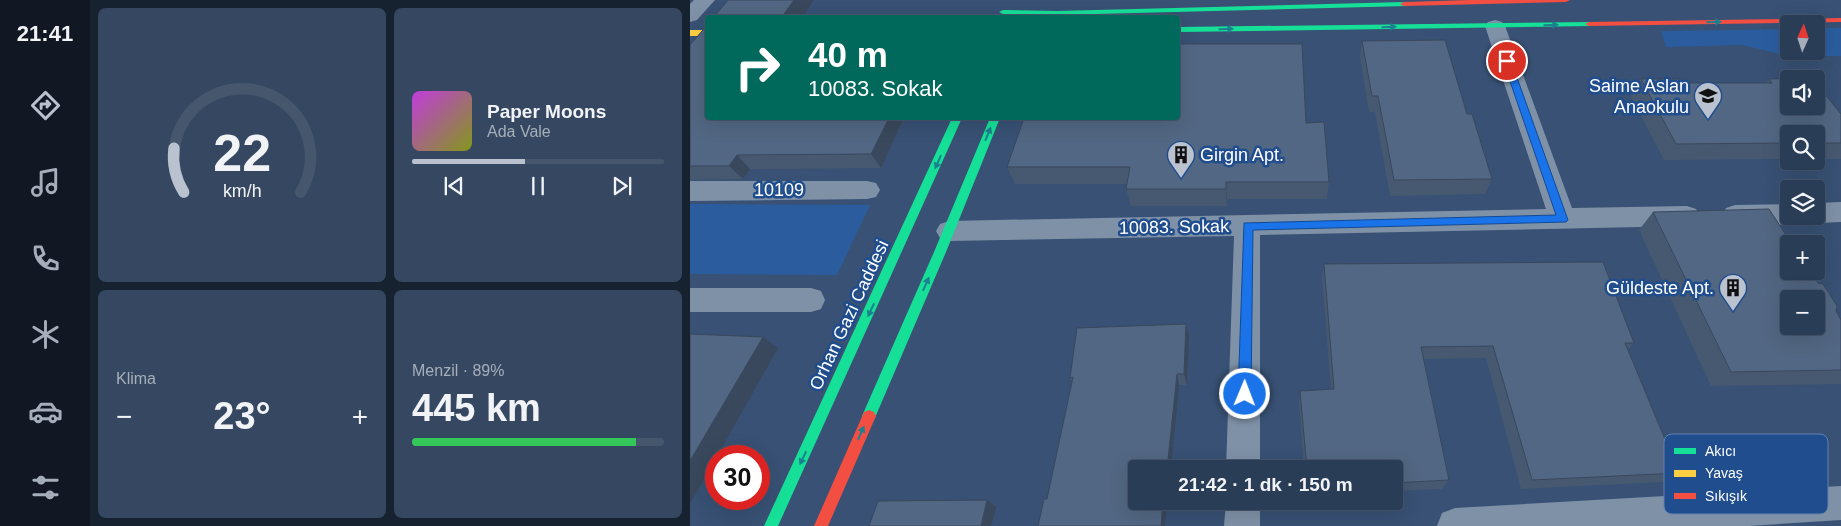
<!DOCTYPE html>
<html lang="tr">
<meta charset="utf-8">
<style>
body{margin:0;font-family:Helvetica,sans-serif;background:#364861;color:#f1f3f6;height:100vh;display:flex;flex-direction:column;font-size:19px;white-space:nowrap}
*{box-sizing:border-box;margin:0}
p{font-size:16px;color:#a5aeba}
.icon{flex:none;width:28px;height:28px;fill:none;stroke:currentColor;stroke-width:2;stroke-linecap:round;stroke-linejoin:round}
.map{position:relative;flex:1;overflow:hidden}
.sheet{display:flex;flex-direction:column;gap:8px;padding:8px;background:#172230;width:600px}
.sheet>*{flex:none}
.banner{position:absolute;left:15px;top:15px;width:475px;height:105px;border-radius:5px;box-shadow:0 5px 20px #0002,0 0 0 1px #46566d;background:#00695c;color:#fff;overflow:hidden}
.needle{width:32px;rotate:3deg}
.buttons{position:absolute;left:1090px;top:15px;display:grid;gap:10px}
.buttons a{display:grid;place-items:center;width:45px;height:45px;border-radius:5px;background:#2a3d57;box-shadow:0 5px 20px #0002,0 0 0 1px #46566d;font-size:25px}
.speed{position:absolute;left:15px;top:445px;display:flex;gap:10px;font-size:25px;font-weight:700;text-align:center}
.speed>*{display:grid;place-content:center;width:65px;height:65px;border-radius:50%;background:#2a3d57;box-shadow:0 5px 20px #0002,0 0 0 1px #46566d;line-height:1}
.speed .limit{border:8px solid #d22;background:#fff;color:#111}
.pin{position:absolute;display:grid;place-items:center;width:42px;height:42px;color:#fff;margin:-21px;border:2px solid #fff;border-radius:50%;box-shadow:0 1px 5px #0007}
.me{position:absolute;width:55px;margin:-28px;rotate:1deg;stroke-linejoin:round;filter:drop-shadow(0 0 4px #0008)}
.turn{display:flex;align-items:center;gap:18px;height:105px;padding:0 20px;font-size:22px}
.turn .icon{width:65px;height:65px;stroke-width:2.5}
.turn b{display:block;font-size:35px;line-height:42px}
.big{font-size:38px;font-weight:700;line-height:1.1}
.sheet .tile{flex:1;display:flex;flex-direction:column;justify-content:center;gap:8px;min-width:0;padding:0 18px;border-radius:8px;background:#364861}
.sheet .dial{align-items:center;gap:0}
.dial svg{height:130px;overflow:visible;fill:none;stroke:#46566d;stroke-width:7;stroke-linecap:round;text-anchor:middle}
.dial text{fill:#f1f3f6;stroke:none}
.song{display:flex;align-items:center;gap:15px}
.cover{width:60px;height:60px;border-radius:8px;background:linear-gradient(135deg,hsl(290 70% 55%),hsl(70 70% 35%))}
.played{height:5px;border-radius:2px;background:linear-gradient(90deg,#b9c2ce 45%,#46566d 45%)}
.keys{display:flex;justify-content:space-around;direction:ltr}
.heat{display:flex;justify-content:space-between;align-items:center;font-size:28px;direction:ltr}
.charge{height:8px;border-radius:4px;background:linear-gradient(90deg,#34c759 89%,#46566d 0)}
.sheet .tiles{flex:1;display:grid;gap:8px;grid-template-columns:repeat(2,1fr)}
.trip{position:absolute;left:438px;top:460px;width:275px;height:50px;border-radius:5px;background:#2a3d57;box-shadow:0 5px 20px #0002,0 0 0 1px #46566d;font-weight:700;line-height:50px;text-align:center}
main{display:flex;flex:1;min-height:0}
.dock{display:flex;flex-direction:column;width:90px;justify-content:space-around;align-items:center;background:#111823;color:#a5aeba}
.dock .icon{width:35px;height:35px}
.dock .selected{color:#b9c2ce}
.dock b{font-size:22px;color:#f1f3f6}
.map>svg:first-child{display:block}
.green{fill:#2b5d9e}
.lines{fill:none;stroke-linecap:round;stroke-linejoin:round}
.street{fill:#7f91a7;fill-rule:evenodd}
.fast{fill:#16e098;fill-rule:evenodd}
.slow{fill:#ffcf43;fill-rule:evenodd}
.jam{fill:#f24e42;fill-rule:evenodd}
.wall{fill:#475971}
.shaded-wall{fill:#39485c}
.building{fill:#526783;stroke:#39485c;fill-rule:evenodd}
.oneway{fill:#1c8091}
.route{fill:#1a73e8;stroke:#114b97}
.labels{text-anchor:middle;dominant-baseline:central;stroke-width:5;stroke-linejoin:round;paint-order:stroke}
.poi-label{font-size:18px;fill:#fff;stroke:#1f4d8d;text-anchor:end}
.street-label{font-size:18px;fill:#fff;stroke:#1f4d8d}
.key{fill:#1f4d8d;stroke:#6282af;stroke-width:1}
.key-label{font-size:14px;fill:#fff}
</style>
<main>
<nav class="dock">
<b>21:41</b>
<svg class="icon selected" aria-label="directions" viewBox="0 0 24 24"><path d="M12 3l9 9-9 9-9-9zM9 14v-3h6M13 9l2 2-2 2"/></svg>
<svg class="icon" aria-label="music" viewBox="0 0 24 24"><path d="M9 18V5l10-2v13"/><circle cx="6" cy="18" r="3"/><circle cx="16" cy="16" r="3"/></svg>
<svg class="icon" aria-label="phone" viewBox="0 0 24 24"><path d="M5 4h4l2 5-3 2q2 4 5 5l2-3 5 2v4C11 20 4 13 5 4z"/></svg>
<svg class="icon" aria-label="climate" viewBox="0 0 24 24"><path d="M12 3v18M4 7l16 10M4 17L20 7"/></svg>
<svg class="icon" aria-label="car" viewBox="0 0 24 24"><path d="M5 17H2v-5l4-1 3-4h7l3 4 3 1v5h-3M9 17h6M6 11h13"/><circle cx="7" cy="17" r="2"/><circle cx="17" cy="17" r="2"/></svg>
<svg class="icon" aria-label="filters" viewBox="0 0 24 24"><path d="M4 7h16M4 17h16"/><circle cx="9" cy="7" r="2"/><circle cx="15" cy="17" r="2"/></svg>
</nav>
<section class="sheet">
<div class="tiles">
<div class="tile dial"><svg viewBox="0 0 100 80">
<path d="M14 69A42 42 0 1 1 86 69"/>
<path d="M14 69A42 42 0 0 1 8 42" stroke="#b9c2ce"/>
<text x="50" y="56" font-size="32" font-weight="700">22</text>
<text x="50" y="72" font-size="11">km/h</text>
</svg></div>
<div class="tile">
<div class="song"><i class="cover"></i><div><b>Paper Moons</b><p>Ada Vale</p></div></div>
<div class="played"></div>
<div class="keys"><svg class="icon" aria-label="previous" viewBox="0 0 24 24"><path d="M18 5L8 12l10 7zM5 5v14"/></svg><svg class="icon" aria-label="pause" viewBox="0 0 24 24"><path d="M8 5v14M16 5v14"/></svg><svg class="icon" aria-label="next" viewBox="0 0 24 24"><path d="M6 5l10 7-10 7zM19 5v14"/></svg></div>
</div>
<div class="tile"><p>Klima</p>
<div class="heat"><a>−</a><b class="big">23°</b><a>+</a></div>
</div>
<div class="tile"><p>Menzil · 89%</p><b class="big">445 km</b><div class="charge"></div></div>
</div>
</section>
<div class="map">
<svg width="1151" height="526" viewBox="0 0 1151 526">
<rect width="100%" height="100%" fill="#385174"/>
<g class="green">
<polygon points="1126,28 1151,28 1151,56 1131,56 1119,61 1052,45 976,47 971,31 1099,29 1099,51 1126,51"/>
<polygon points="0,204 180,205 147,275 0,274"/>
</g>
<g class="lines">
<g class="street">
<polygon points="4,0 25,0 7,20 0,22 0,4"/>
<polygon points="805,20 812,22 815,26 882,208 997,206 1006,209 1010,216 1006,223 997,226 570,235 570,469 536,469 544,236 259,241 250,238 246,231 250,224 259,221 856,209 795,26 798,22"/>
<polygon points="0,181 177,181 186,183 190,190 186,197 177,199 0,201"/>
<polygon points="1151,202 1151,222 1126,223 1117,220 1115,216 1126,216 1126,203"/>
<path d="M1099 204V216H1111L1108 221C1091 227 1053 228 1036 222L1032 215 1036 208 1045 205Z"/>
<polygon points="0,288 121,288 131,291 135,300 131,309 121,312 0,312"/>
<polygon points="1151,486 1151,520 1059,526 747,526 752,513 765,508"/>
<polygon points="536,501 570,501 570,526 534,526"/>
</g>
<g class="fast">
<polygon points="714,2 718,4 717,6 367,15 313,14 309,12 313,10 367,11"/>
<polygon points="899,22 902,22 902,26 488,32 488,27"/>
<polygon points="262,118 272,118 88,526 74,526"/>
<polygon points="300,118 310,118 256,252 184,420 179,422 174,420 172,416 244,252"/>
</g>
<rect class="slow" x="0" y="30" width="18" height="6"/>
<g class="jam">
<polygon points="779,0 880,0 876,2 714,6 710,4 714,2"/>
<polygon points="1151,18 1151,22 899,26 895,24 899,22"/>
<polygon points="179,410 184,412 186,416 138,526 124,526 174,412"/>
</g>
</g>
<g class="wall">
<polygon points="672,41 777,114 802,179 795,194 700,196 685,112 679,112 670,57"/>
<polygon points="0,45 18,118 214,118 191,168 60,169 53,179 0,180"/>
<polygon points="951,79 998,83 1076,83 1079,79 1151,114 1151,159 1126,159 1126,134 1099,134 1099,159 974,160 941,96"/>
<polygon points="616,123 639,182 637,199 537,199 537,206 441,206 436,189 437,184 325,184 317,167"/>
<polygon points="963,212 1146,311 1151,320 1151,384 1021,386 949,230"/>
<polygon points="634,264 944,343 938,349 989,473 973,482 831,489 796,358 734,359 759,480 752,489 704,491 704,469 614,469 609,402 610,391 641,389 632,278"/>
<polygon points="496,324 499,336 497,385 489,385 446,501 478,501 475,526 357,499 382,381 380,378"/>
</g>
<g class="shaded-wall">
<polygon points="104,0 124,0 112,18 91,18"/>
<polygon points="199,118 214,118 191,168 181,154"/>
<polygon points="47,155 60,169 53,179 39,166"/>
<polygon points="536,182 537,199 537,206 536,189"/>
<polygon points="496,324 499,336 497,385 494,374"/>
<polygon points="73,337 88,348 27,456 26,456 26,458 0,504 0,461"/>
<polygon points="487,374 489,385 481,469 477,469"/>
<polygon points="297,500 306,507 301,526 291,526"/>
<polygon points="473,501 478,501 475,526 471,526"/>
</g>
<g class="building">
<polygon points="38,0 104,0 91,18 23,18"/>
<polygon points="18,24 18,118 199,118 181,154 47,155 39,166 0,166 0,45"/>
<polygon points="755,40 777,114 782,114 802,179 704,180 688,96 682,96 672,41"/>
<polygon points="488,44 612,44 616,123 634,122 639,182 536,182 536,189 436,189 440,167 317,167 334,118 488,118"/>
<polygon points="1123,78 1099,79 1099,106 1126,106 1126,83 1151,114 1151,143 1126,143 1126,134 1099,134 1099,143 986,144 951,79 995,79 998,83 1082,83 1079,79"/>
<path d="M1079 209 1102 244H1099V271H1121L1128 283 1133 284 1147 306 1146 311 1151 320V370L1041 372 963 212ZM1099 299H1126V326H1099Z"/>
<polygon points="913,262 944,343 935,343 989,473 842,480 803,346 731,347 759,480 704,483 704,469 617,469 610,391 644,389 634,264"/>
<polygon points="496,324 494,374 487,374 477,469 446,469 446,501 473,501 471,526 348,526 354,499 357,499 383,377 380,378 387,328"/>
<polygon points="0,334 73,337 0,461"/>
<polygon points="297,500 291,526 179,526 188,501"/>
</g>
<defs><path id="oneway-solid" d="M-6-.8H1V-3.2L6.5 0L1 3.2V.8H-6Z" transform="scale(1.25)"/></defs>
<g class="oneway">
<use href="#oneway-solid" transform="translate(1024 22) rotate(-1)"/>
<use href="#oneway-solid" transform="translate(861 25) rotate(-1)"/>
<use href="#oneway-solid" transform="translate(699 27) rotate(-1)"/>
<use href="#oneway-solid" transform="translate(536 29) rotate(-1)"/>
<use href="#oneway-solid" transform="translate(298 134) rotate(-68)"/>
<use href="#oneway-solid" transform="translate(248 162) rotate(114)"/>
<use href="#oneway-solid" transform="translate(236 284) rotate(-66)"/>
<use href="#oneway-solid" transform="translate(181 310) rotate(115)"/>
<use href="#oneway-solid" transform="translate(171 433) rotate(-66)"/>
<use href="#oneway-solid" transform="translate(113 458) rotate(115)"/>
</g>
<polygon class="route" points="817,58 821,61 878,220 876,222 563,230 561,394 559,398 555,400 550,398 548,394 554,223 866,215 813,61"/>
<defs>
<symbol id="school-pin" viewBox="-11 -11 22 30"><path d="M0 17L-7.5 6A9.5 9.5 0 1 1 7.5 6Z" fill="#b9c2ce" stroke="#1f4d8d"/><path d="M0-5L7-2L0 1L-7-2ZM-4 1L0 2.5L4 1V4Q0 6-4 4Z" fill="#111"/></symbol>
<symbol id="building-pin" viewBox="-11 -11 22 30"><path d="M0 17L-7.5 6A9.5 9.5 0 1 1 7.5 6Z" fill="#b9c2ce" stroke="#1f4d8d"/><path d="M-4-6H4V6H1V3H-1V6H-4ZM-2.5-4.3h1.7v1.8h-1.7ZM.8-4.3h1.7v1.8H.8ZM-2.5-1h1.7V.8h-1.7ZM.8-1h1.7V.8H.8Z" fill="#111"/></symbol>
</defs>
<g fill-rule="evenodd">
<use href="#school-pin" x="1002" y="80" width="32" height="43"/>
<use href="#building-pin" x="475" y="139" width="32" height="43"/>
<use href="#building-pin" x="1027" y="272" width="32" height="43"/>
</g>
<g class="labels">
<g class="poi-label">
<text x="999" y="86">Saime Aslan<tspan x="999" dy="21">Anaokulu</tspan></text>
<text x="510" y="155" text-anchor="start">Girgin Apt.</text>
<text x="1024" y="288">Güldeste Apt.</text>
</g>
<g class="street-label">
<text x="89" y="190">10109</text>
<text transform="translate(484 227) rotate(-1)">10083. Sokak</text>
<text transform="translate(159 315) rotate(-65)">Orhan Gazi Caddesi</text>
</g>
</g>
<rect x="974" y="434" width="164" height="80" rx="8" class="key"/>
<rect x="984" y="448" width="22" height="6" fill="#16e098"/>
<rect x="984" y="470" width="22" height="7" fill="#ffcf43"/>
<rect x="984" y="493" width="22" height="6" fill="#f24e42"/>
<g class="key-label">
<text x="1015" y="456">Akıcı</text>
<text x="1015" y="478">Yavaş</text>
<text x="1015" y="501">Sıkışık</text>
</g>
</svg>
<div class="buttons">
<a><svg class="needle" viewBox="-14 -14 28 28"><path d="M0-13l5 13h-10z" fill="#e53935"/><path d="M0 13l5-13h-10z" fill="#a5aeba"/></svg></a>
<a><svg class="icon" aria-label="sound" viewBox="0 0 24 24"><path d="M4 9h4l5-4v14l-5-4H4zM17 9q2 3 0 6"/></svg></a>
<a><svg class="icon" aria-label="search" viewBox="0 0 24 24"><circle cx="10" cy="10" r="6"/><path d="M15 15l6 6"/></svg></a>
<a><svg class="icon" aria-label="layers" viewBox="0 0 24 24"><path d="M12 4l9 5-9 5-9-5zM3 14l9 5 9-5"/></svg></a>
<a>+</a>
<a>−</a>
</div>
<div class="speed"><div class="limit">30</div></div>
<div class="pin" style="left:817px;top:61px;background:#d93025"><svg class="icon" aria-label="arrive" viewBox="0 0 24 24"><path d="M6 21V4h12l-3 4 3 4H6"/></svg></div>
<svg class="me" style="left:555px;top:394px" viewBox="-20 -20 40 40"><circle r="17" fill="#1a73e8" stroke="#fff" stroke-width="3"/><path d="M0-11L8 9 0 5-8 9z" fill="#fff"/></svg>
<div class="trip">21:42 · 1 dk · 150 m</div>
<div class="banner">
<div class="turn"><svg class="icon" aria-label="right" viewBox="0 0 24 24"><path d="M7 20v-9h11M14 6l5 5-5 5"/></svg><div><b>40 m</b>10083. Sokak</div></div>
</div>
</div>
</main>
